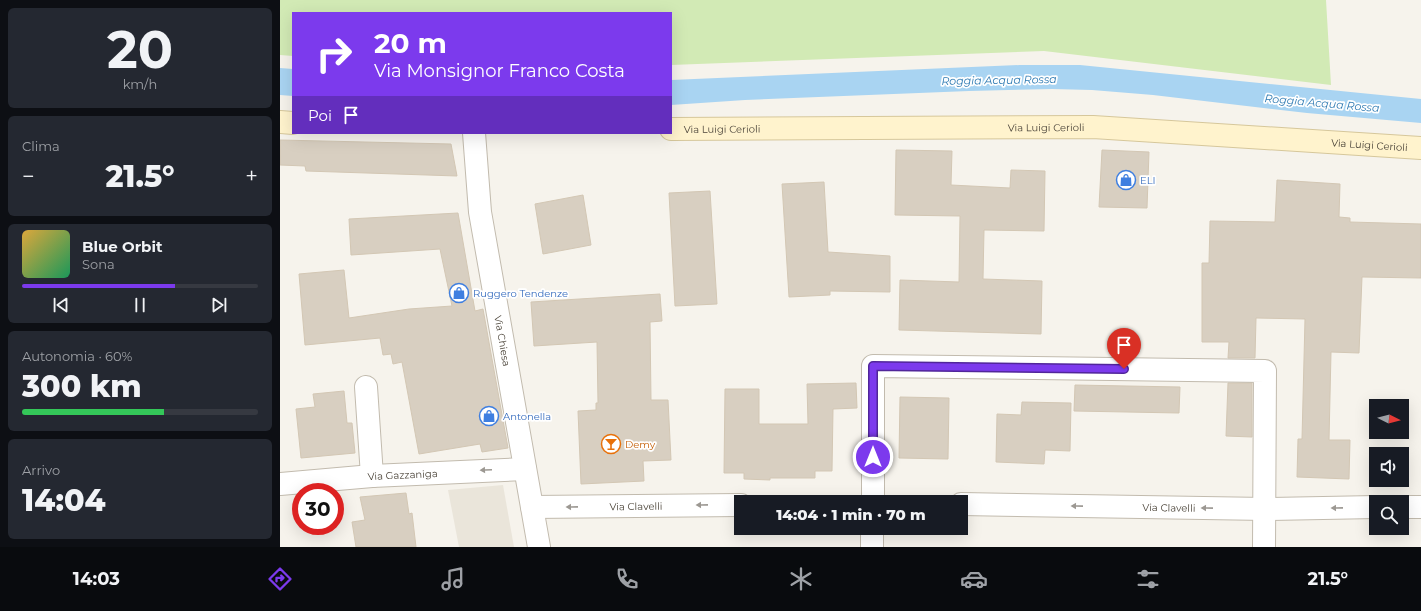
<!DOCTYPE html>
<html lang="it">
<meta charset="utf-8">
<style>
body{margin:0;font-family:Montserrat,sans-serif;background:#242831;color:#f1f3f6;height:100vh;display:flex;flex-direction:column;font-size:15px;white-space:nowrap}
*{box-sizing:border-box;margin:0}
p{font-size:13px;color:#9ea1a6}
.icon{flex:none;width:22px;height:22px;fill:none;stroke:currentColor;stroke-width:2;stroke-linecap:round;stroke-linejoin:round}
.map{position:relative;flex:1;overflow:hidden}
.side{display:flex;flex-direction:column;gap:8px;padding:8px;background:#0d0f14;width:280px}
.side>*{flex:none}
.top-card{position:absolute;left:12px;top:12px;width:380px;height:122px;border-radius:0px;box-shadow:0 4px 16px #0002;background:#7c3aed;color:#fff;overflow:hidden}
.needle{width:26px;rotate:96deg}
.fabs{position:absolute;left:1089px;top:399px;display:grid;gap:8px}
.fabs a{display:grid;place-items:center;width:40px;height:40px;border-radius:0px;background:#171b24;box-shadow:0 4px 16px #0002;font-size:20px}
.speed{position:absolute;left:12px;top:483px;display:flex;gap:8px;font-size:20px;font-weight:700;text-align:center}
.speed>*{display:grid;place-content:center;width:52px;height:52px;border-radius:50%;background:#171b24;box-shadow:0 4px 16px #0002;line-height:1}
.speed .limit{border:6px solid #d22;background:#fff;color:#111}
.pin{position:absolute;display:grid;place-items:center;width:34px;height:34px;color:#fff;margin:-41px -17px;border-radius:50% 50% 50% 0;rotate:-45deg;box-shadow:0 0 4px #0007}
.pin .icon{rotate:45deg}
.me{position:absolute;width:44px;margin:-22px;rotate:0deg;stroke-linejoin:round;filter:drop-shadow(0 0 3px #0008)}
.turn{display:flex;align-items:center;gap:14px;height:84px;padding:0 16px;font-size:18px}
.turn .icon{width:52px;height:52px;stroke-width:2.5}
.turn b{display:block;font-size:28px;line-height:34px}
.then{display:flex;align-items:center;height:38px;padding:0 16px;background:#0003;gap:8px;font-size:15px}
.big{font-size:30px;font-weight:800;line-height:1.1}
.side .widget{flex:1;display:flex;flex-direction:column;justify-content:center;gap:6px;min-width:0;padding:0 14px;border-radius:6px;background:#242831}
.side .dial{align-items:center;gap:0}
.dial b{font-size:52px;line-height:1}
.song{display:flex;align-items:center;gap:12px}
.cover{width:48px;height:48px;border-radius:6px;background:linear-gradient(135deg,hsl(40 70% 55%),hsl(150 70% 35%))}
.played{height:4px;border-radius:2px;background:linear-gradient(90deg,#7c3aed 65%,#363941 65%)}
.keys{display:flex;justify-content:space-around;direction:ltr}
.heat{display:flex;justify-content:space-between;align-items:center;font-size:22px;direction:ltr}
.charge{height:6px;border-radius:3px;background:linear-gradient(90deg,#34c759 60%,#363941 0)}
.trip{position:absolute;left:454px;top:495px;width:234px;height:40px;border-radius:0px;background:#171b24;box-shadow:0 4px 16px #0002;font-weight:800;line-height:40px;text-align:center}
.menu{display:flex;height:64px;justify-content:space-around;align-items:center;background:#090b0e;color:#9ea1a6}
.menu .icon{width:28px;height:28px}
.menu .selected{color:#7c3aed}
.menu b{font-size:18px;color:#f1f3f6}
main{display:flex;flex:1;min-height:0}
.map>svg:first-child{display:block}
.residential{fill:#eae5da}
.park{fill:#d2eab5}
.water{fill:#a9d4f2}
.building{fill:#d8cfc1;stroke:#d3c7b4}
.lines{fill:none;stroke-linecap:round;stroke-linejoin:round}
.street-casing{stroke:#c2bbae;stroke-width:24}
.secondary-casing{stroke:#d6c79b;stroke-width:24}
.street{stroke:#fff;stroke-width:22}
.secondary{stroke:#fff3cd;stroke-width:22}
.oneway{fill:#9c9892}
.route-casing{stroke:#51269a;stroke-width:10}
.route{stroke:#7c3aed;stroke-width:7}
.labels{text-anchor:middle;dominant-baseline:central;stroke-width:3.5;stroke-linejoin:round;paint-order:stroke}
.street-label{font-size:10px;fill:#4b4439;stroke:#fff}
.shop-label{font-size:10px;fill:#366cbe;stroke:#fff;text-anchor:start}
.food-label{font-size:10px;fill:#c56008;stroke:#fff;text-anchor:start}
.water-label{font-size:11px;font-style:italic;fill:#2e7ab2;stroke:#fff}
</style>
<main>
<section class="side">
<div class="widget dial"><b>20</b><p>km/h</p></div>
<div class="widget"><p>Clima</p>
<div class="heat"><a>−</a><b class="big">21.5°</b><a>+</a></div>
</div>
<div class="widget">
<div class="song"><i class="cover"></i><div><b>Blue Orbit</b><p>Sona</p></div></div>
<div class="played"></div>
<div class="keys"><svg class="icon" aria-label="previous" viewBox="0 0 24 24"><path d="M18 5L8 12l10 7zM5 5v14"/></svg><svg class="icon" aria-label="pause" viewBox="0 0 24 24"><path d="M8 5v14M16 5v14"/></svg><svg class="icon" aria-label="next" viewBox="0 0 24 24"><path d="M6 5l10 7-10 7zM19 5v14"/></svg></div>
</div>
<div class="widget"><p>Autonomia · 60%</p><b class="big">300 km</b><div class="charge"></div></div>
<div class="widget"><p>Arrivo</p><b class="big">14:04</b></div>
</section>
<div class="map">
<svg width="1141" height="547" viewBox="0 0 1141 547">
<rect width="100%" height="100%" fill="#f6f3ec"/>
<polygon class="residential" points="223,485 234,547 179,547 168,490"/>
<polygon class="park" points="0,0 1046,0 1051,85 764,51 391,65 391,13 13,13 13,56 0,55"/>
<g class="water">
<polygon points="740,65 800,65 1141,99 1141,123 1027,113 873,95 812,90 772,89 689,91 465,100 391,105 391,80"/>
<polygon points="0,68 13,69 13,96 0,95"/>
</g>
<g class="building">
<polygon points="0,140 171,144 177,176 26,171 25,166 0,165"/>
<polygon points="616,150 672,151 671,185 730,188 731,170 765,171 764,231 704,230 703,279 762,281 761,334 619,330 620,280 679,282 680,216 615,215"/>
<polygon points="822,150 869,152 867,208 819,207"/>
<polygon points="997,180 1060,184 1059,217 1070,218 1070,222 1141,224 1141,278 1082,277 1079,353 1051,352 1049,440 1070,440 1069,479 1017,477 1018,439 1022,439 1025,319 976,318 975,358 948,358 949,342 922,342 922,263 929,263 930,221 995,222"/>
<polygon points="544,182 548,252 610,256 610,292 550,291 550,295 509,297 502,184"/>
<polygon points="430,191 437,304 395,306 389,193"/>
<polygon points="303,195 311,245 263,254 255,204"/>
<polygon points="178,213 195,311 203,309 228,448 202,452 200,444 139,454 122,362 113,364 111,354 103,355 100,338 25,345 19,274 64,270 69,318 129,309 172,306 160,249 71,255 69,219"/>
<polygon points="380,294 382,321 370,322 371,400 388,400 391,460 363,461 364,481 301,484 298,411 316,410 316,403 318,403 317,342 254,346 251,302"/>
<polygon points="576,383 577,408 553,409 552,471 535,471 535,478 490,478 490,480 464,479 464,473 444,473 445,389 479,389 479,424 528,424 527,384"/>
<polygon points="948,383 972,383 972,437 946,436"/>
<polygon points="795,385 900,387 899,413 794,411"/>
<polygon points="64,391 67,423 72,423 75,453 21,458 16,409 35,407 33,394"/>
<polygon points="620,397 669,398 668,459 619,458"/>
<polygon points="742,402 791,403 790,451 765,450 764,464 716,462 717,414 741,415"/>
<polygon points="126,493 129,514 132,513 136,547 76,547 72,522 85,520 80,497"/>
</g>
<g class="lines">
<defs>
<g id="street">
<path id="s1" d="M194 133 200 212 259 547"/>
<polyline points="86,387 92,476"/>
<path id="s2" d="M0 484 92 476 245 469"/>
<polyline points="593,502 593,366 985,371 984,547"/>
<path id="s3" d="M681 504 986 509 1096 507"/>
<path id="s4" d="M252 507 461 505"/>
<polyline points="1122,507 1141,507"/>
<polyline points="592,547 592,528"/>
</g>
<g id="secondary">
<polyline points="0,122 13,123"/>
<path id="s5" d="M391 129 813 127 1141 148"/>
</g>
</defs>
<use href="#street" class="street-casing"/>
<use href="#secondary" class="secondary-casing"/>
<use href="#street" class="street"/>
<use href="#secondary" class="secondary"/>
</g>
<defs><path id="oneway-solid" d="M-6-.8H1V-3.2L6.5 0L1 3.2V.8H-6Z"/></defs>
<g class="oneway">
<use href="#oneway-solid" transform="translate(206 470) rotate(177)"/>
<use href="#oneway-solid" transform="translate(422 505) rotate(179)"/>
<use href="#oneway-solid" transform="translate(797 506) rotate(-179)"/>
<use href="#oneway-solid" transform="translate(292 507) rotate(179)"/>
<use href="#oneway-solid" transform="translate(927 508) rotate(-179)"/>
<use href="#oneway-solid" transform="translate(1057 508) rotate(179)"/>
</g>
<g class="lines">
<defs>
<polyline id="route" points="593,457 593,366 844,369"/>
</defs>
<use href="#route" class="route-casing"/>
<use href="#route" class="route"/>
</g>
<defs>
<symbol id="shop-ring" viewBox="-11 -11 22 22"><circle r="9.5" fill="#fff" stroke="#3f7fe0" stroke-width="1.5"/><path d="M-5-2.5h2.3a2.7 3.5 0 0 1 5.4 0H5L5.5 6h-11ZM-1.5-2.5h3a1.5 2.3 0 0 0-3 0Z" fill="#3f7fe0"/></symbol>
<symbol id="bar-ring" viewBox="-11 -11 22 22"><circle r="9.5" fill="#fff" stroke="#e8710a" stroke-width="1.5"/><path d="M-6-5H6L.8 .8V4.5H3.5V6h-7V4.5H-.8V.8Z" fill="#e8710a"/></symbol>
</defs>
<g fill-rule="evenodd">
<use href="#shop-ring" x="835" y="169" width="22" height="22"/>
<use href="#shop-ring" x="168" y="282" width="22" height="22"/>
<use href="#shop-ring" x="198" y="405" width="22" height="22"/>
<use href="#bar-ring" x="320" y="433" width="22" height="22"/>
</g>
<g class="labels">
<g class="street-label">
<text stroke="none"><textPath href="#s5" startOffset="375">Via Luigi Cerioli</textPath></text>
<text stroke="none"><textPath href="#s5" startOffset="51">Via Luigi Cerioli</textPath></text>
<text stroke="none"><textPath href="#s5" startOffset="699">Via Luigi Cerioli</textPath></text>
<text stroke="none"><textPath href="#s1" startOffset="210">Via Chiesa</textPath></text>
<text stroke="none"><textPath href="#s2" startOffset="123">Via Gazzaniga</textPath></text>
<text stroke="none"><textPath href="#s4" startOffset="104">Via Clavelli</textPath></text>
<text stroke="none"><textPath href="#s3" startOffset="208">Via Clavelli</textPath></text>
</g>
<g class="shop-label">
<text x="860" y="180">ELI</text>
<text x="193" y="293">Ruggero Tendenze</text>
<text x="223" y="416">Antonella</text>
</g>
<g class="food-label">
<text x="345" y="444">Demy</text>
</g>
<g class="water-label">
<text transform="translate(719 80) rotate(-1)">Roggia Acqua Rossa</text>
<text transform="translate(1042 103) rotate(5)">Roggia Acqua Rossa</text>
</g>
</g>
</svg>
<div class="fabs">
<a><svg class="needle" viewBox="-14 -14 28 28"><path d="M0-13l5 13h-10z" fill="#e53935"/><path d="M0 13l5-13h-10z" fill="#9ea1a6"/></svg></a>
<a><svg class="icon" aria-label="sound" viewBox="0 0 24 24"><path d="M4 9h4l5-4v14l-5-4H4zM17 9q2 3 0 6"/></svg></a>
<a><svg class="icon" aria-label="search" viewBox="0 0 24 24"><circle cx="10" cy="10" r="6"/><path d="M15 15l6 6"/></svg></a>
</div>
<div class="speed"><div class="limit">30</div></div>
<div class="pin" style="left:844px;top:369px;background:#d93025"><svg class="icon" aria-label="arrive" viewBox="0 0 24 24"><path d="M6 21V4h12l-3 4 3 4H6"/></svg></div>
<svg class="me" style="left:593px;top:457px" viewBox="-20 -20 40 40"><circle r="17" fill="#7c3aed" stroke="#fff" stroke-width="3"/><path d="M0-11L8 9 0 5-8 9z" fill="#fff"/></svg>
<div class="trip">14:04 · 1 min · 70 m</div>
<div class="top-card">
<div class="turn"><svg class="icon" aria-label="right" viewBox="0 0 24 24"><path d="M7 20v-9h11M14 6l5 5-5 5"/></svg><div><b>20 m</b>Via Monsignor Franco Costa</div></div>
<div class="then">Poi<svg class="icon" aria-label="arrive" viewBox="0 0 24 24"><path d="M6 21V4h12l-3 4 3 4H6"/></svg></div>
</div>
</div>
</main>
<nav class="menu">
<b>14:03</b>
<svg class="icon selected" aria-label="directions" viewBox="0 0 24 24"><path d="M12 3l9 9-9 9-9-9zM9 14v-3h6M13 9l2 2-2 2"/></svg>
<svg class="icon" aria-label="music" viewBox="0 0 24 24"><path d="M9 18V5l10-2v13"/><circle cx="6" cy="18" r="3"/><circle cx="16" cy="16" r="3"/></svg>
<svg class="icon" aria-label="phone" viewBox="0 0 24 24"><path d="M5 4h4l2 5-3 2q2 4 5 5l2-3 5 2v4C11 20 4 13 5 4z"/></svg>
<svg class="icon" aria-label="climate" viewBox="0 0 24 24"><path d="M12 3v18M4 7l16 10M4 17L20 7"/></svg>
<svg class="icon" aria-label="car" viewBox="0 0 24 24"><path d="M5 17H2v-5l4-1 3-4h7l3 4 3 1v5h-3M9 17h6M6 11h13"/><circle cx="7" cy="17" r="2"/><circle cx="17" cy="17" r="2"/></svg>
<svg class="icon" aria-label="filters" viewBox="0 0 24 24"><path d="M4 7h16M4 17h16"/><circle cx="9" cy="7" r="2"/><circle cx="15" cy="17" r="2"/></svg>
<b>21.5°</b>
</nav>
